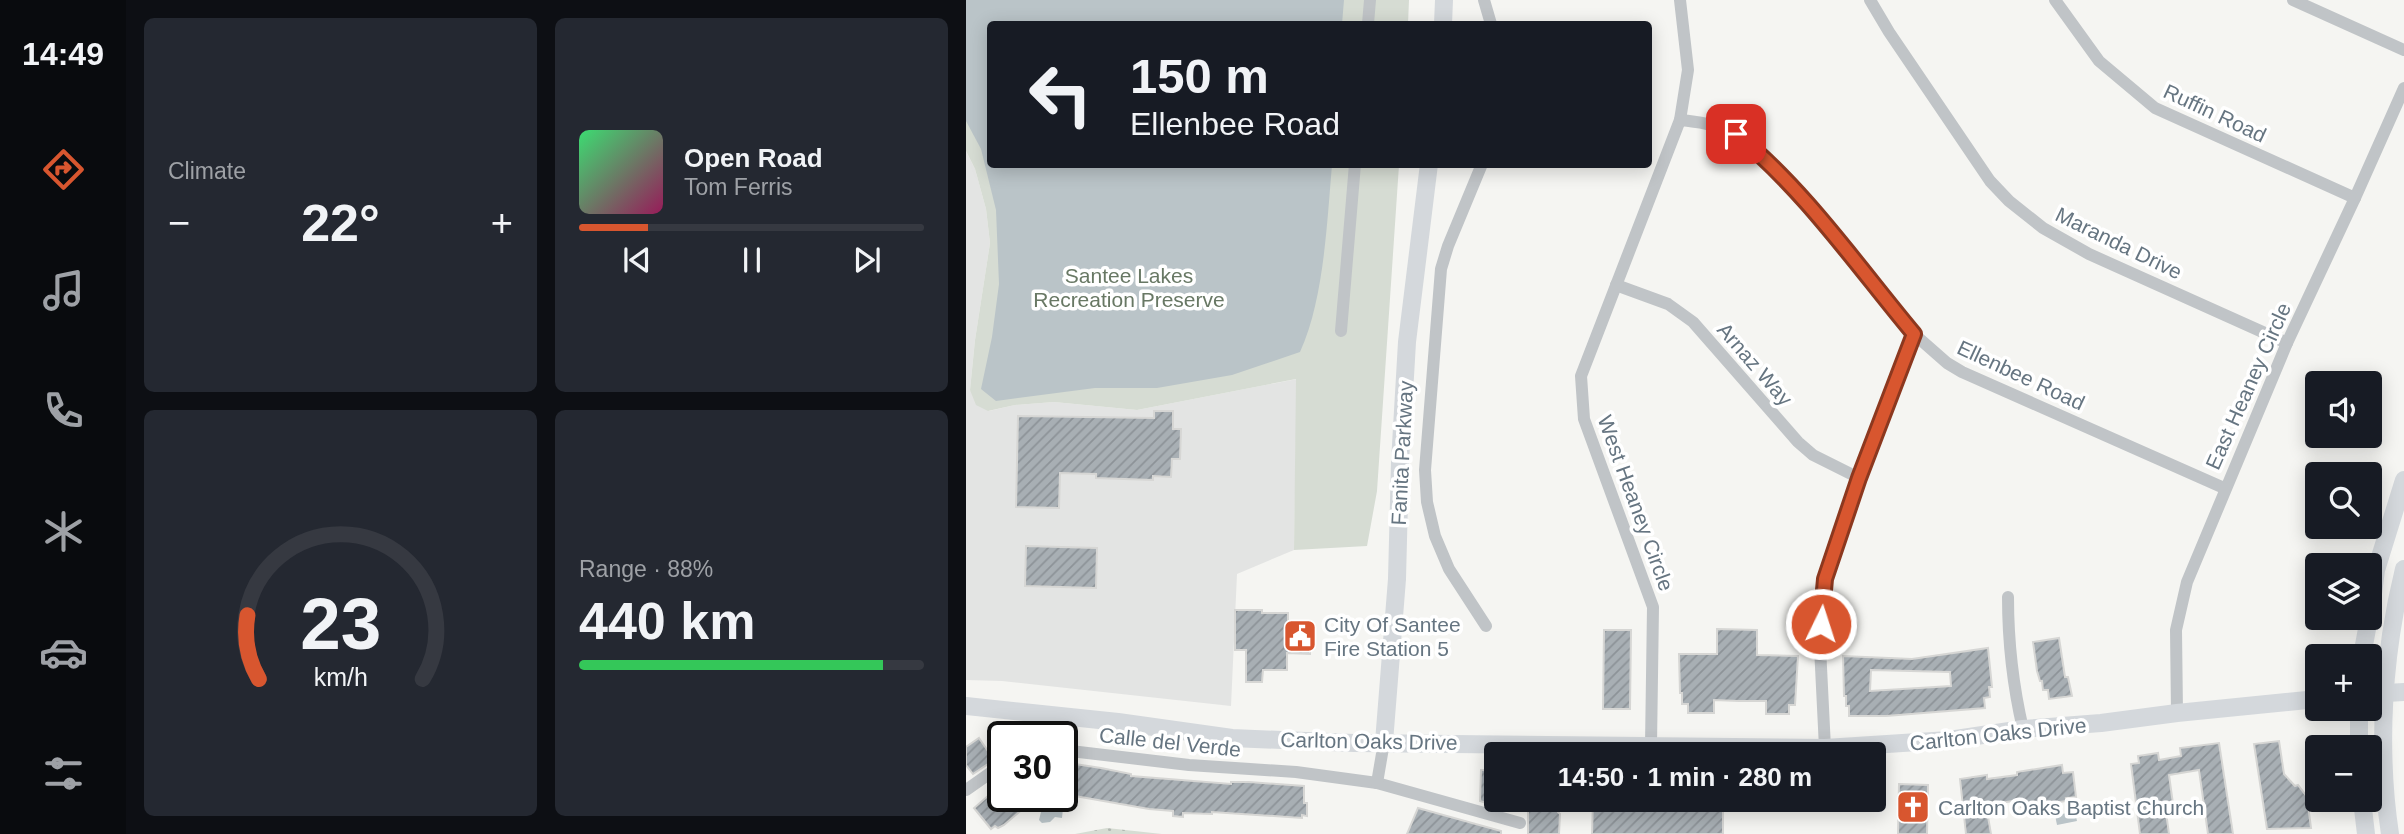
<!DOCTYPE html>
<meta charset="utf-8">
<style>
body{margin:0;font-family:Arial,sans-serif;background:#242831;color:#f1f3f6;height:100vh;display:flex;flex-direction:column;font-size:26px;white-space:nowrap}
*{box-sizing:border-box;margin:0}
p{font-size:23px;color:#9ea1a6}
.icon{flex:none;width:38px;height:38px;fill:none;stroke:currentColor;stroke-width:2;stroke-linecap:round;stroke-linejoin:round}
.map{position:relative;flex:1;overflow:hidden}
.drawer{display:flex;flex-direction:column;gap:18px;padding:18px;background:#0d0f14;width:840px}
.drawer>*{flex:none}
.banner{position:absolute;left:21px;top:21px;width:665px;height:147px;border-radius:7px;box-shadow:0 4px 18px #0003;background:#171b24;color:#f1f3f6;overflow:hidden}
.fabs{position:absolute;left:1339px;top:371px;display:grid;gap:14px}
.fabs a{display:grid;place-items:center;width:77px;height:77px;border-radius:7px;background:#171b24;box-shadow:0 4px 18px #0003;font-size:35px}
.speed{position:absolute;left:21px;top:721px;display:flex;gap:14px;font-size:35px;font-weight:700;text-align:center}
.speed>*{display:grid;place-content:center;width:91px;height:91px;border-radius:50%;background:#171b24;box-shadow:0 4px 18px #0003;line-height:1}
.speed .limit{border:4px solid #111;border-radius:10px;background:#fff;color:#111}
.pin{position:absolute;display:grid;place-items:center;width:60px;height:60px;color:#fff;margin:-30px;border-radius:14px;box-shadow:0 4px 10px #0006}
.me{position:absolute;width:77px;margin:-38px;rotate:4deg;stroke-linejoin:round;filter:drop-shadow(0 0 5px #0008)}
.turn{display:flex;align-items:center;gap:24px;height:147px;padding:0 28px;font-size:32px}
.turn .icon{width:91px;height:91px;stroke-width:2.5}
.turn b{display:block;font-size:49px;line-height:60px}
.big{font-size:52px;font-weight:700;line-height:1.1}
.drawer .widget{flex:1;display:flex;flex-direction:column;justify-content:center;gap:10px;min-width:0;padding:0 24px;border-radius:10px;background:#242831}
.drawer .dial{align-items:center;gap:0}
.dial svg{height:182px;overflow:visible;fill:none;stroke:#363941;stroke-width:7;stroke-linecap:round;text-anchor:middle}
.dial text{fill:#f1f3f6;stroke:none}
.song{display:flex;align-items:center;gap:21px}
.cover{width:84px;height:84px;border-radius:10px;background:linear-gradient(135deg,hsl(140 70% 55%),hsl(330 70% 35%))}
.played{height:7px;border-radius:4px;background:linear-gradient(90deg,#d8562f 20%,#363941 20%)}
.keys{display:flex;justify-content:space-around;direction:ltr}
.heat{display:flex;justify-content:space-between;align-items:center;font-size:38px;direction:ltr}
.charge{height:10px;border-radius:5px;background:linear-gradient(90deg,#34c759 88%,#363941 0)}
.drawer .tiles{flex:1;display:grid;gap:18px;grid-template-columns:repeat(2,1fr)}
.trip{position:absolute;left:518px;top:742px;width:402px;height:70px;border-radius:7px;background:#171b24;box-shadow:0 4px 18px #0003;font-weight:700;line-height:70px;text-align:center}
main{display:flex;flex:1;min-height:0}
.tab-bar{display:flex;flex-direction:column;width:126px;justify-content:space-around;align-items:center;background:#090b0e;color:#9ea1a6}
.tab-bar .icon{width:49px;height:49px}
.tab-bar .current{color:#d8562f}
.tab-bar b{font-size:32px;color:#f1f3f6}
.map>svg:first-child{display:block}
.built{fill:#e3e4e3}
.grass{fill:url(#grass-dots)}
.green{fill:#d6dcd3}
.water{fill:#bac4c8}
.building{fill:url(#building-hatch);stroke:#d6d6d4;stroke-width:2;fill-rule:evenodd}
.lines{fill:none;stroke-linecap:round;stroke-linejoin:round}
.street{stroke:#c0c4c7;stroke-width:12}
.secondary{stroke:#d4d8dc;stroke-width:18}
.route-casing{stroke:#8c381f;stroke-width:18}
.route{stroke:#d8562f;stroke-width:12}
.labels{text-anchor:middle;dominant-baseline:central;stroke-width:7;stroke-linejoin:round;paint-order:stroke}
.street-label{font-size:21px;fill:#667581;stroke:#fff}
.park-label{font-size:21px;fill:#687864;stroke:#fff}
.poi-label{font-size:21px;fill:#667581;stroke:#fff;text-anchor:start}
</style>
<main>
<nav class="tab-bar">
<b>14:49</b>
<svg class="icon current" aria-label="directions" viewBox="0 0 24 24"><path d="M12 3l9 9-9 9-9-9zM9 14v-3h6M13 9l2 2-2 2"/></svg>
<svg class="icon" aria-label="music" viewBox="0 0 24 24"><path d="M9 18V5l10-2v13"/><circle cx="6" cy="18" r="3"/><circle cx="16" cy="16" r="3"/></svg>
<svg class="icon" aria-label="phone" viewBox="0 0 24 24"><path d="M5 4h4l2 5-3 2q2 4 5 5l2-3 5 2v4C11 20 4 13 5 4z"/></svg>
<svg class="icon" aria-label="climate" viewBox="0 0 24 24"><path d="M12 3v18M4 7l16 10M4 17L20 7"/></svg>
<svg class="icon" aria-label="car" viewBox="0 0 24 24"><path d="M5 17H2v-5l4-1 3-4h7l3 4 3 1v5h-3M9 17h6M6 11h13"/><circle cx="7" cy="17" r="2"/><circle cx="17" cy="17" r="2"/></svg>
<svg class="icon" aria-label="filters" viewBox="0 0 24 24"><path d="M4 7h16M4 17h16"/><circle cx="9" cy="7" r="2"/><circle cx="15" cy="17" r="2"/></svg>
</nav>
<section class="drawer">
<div class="tiles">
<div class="widget"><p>Climate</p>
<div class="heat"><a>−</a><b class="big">22°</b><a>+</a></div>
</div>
<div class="widget">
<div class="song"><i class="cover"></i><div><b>Open Road</b><p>Tom Ferris</p></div></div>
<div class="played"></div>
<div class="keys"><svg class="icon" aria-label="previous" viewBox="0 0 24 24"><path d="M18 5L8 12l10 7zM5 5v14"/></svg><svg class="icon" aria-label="pause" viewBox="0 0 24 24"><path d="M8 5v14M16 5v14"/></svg><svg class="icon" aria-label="next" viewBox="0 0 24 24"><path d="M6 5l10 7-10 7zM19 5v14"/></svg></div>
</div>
<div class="widget dial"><svg viewBox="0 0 100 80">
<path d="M14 69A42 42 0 1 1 86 69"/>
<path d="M14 69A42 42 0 0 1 9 41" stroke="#d8562f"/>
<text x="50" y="56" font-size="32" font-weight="700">23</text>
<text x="50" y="72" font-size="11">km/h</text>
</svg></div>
<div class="widget"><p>Range · 88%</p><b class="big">440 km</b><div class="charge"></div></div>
</div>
</section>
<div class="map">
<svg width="1438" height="834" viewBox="0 0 1438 834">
<defs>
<pattern id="grass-dots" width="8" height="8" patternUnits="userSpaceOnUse" patternTransform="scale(1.75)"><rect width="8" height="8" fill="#d6dcd3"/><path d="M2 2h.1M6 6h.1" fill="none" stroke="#b1b7b1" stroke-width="1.8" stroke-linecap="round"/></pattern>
<pattern id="building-hatch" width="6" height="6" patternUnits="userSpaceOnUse" patternTransform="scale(1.75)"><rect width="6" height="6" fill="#a8afb4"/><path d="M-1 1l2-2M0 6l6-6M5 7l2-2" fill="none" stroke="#8d9398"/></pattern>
</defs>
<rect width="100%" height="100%" fill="#f5f5f2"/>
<polygon class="built" points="0,151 9,169 20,209 24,243 9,340 4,390 23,411 49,405 88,402 171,410 331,379 328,550 271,574 265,706 36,681 0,680"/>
<polygon class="grass" points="141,828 196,834 109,834"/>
<polygon class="green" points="0,0 443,0 442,24 24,24 24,164 433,165 411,491 401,546 328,550 330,379 171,410 88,402 49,405 22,411 10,405 4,390 9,340 24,243 20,209 9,169 0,151"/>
<g class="water">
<path d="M0 0H378L376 24H24V164L366 165C361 222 358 300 334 352L266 375 191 388H129L30 401 15 389 26 337 33 284 30 210 15 149 0 121Z"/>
<polygon points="82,805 97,808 96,818 89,817 84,822 76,823 73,820 75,812"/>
<polygon points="1109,812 1111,821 1091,825 1089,815"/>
</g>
<g class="building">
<polygon points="188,411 207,411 207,429 215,429 214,459 206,459 205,477 187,476 187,480 130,478 130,474 94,473 93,508 50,507 52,416 188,418"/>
<polygon points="60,546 131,548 130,588 59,586"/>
<polygon points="269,610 296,610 296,613 322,613 322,635 344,635 344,654 321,653 321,670 297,670 296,682 280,682 280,650 269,650"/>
<polygon points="751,629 791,630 791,655 832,656 829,705 823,705 823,714 800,714 800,701 773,701 748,700 748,713 722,713 722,704 716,704 716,693 714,693 713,654 751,654"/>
<polygon points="638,630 665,630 664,709 637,709"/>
<polygon points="1093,638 1099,677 1102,677 1106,696 1083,699 1082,690 1077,690 1076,681 1074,681 1071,671 1067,642"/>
<path d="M1022 648 1026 687H1023L1024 697 1018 698 1019 708 920 716H883V706H880V696H878L877 656 946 659ZM905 670 984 672 985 686 904 691Z"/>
<polygon points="13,738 28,760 7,774 0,765 0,747"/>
<polygon points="1313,741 1318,774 1329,786 1332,785 1341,797 1345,828 1301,829 1288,744"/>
<polygon points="1253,743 1267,834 1242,834 1233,770 1203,775 1207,804 1199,805 1203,834 1174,834 1165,764 1173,763 1172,756 1192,753 1193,760 1215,756 1214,748"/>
<polygon points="96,762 135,768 165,774 165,776 265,784 265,782 283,782 338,786 338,803 341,803 341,816 336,815 336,818 246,812 246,814 217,813 217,817 207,816 207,811 183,809 109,796 96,793"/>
<polygon points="1096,765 1097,773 1107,772 1110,797 1100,798 1101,801 1055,807 1054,800 1020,805 1025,834 1000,834 994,779 1021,775 1021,779 1051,775 1051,772"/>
<polygon points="515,770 528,770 528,774 530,774 529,806 514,801"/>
<polygon points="37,783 37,796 72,796 38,825 32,828 29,826 25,829 8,808"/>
<polygon points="933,784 962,785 961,834 932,834"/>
<polygon points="562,800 592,800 592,812 594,814 593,834 562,834"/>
<polygon points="627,800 757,800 757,834 626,834"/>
<polygon points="452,808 535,831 535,834 441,834"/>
</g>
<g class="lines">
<g class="street">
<polyline points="518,0 525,24"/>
<polyline points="904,0 923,32 1024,181 1043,201 1077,228 1123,254 1321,343"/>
<polyline points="1089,0 1133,61 1189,108 1389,198"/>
<polyline points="1327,0 1438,50"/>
<polyline points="402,24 404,0"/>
<path d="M714 120C756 124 765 130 798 157L948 334 981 363 996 372 1258 488"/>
<polyline points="516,164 482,246 475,269 459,470 461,502 469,536 483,569 520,626"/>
<polyline points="650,285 702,304 727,322 832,442 847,455 893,478"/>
<polyline points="375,331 389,164"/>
<path d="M1042 597C1042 642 1047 686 1057 729"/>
<polyline points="1211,713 1210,630 1221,582 1321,343 1389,198 1438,88"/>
<polyline points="685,745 687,607 618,419 615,376 714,120 722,70 714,0"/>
<polyline points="859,748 854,647 859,579 893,478 948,334"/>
<polyline points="96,750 223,765 330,772 411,783 554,823"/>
<polyline points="411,783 418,742"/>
<polyline points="0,790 37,764"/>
</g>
<g class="secondary">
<polyline points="477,24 478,0"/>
<polyline points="1404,617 1410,570 1438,480"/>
<polyline points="1396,656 1403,618"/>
<polyline points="1404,694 1438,692"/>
<polyline points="0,706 152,722 266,738 388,743 859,748 983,740 1057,729 1135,723 1211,713 1351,699"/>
<polyline points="418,742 431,579 434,462 441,342 463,164"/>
<polyline points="1393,747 1393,709"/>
<polyline points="1396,800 1400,834"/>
<path d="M1424 834C1411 747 1417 654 1438 569"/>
</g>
</g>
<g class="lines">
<defs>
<path id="route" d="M770 134C838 189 892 267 948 334L893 478 859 579 855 624"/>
</defs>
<use href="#route" class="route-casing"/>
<use href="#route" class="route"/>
</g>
<defs>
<symbol id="civic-square" viewBox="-11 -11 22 22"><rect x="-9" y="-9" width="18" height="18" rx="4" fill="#d8562f" stroke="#fff"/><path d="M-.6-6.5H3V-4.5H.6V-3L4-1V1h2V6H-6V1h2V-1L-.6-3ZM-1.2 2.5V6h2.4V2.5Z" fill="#fff"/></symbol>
<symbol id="church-square" viewBox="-11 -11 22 22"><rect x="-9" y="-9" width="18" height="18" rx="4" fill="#d8562f" stroke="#fff"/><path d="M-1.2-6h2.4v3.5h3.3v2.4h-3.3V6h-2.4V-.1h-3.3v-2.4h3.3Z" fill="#fff"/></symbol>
</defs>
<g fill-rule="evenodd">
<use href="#civic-square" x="315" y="617" width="38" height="38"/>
<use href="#church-square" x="928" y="788" width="38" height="38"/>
</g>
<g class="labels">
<g class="street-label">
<text transform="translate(1249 113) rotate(25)">Ruffin Road</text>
<text transform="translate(1153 243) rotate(26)">Maranda Drive</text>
<text transform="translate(789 364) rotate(49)">Arnaz Way</text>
<text transform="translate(1055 375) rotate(25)">Ellenbee Road</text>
<text transform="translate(1282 386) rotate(-66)">East Heaney Circle</text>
<text transform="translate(436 453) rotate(-87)">Fanita Parkway</text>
<text transform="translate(670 503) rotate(70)">West Heaney Circle</text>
<text transform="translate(1032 734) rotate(-6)">Carlton Oaks Drive</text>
<text transform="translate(403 741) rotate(1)">Carlton Oaks Drive</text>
<text transform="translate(204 742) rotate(6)">Calle del Verde</text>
</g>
<g class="park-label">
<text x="163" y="275">Santee Lakes<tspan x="163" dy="24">Recreation Preserve</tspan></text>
</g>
<g class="poi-label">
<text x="358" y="624">City Of Santee<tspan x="358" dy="24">Fire Station 5</tspan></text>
<text x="972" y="807">Carlton Oaks Baptist Church</text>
</g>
</g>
</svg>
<div class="fabs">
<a><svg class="icon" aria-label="sound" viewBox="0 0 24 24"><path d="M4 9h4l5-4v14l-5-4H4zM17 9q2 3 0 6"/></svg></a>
<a><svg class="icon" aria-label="search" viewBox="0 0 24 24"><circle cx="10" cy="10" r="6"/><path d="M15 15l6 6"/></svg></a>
<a><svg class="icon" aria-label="layers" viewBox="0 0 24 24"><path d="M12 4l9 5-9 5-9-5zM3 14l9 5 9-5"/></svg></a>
<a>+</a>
<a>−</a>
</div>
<div class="speed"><div class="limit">30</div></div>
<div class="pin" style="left:770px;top:134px;background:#d93025"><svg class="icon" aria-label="arrive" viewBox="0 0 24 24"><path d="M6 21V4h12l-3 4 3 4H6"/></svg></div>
<svg class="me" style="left:855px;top:624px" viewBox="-20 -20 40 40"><circle r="17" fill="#d8562f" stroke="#fff" stroke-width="3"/><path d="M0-11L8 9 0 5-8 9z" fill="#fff"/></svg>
<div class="trip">14:50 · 1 min · 280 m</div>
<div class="banner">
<div class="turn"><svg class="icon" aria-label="left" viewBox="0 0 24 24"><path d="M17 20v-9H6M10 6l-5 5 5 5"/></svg><div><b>150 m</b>Ellenbee Road</div></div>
</div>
</div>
</main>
